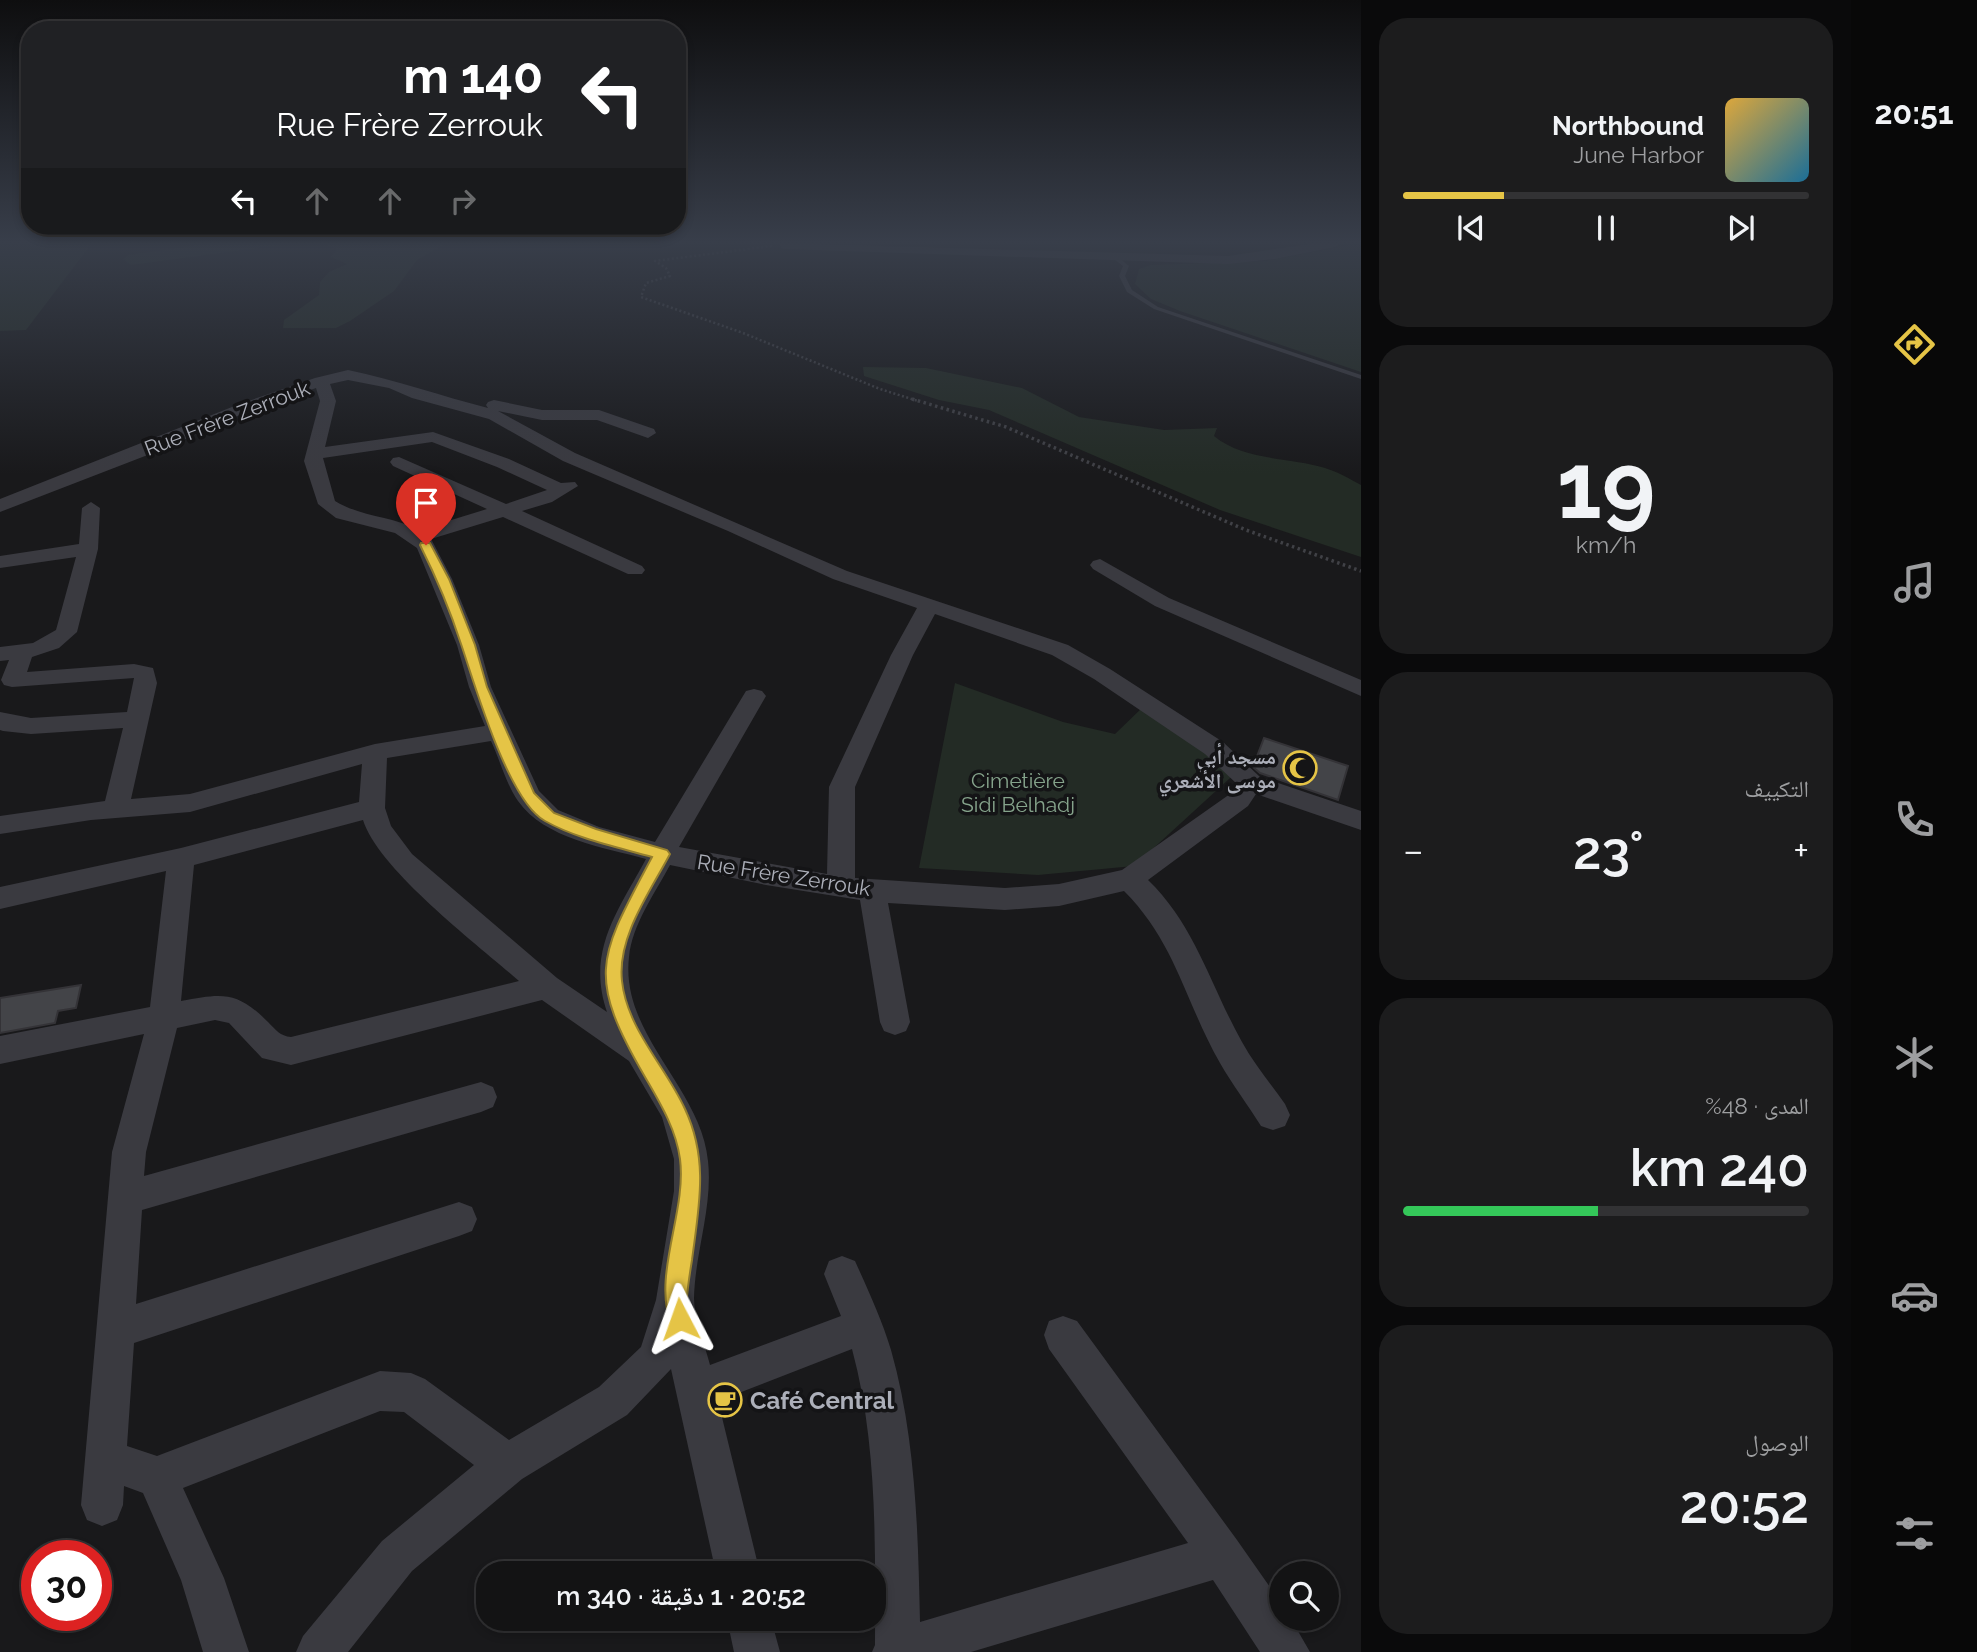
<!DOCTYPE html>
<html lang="ar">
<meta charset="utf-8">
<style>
body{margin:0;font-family:Raleway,"Noto Naskh Arabic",sans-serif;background:#1c1c1d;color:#f1f3f6;direction:rtl;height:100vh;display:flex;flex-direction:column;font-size:26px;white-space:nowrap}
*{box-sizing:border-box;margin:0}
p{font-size:23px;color:#9d9ea0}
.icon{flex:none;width:38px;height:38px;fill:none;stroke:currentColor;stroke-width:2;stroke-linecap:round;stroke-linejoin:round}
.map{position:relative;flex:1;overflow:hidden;direction:ltr}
.side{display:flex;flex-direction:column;gap:18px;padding:18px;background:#0a0a0b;width:490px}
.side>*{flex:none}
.top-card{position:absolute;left:21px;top:21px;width:665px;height:214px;border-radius:28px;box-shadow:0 4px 10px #0003,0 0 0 2px #323234;direction:rtl;background:#202124;color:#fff;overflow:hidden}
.buttons{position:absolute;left:1269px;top:1561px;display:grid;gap:14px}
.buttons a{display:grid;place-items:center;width:70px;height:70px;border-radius:50%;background:#131314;box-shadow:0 4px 10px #0003,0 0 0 2px #323234;font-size:35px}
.speed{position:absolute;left:21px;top:1540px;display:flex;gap:14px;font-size:35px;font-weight:700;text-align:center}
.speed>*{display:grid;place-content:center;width:91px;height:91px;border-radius:50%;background:#131314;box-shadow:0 4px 10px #0003,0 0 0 2px #323234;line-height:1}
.speed .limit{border:10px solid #d22;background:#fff;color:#111}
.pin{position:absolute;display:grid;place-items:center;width:60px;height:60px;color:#fff;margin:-72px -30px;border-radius:50% 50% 50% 0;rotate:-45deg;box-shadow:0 0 7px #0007}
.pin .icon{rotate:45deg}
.me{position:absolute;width:77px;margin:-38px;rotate:356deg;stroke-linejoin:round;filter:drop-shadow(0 0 5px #0008)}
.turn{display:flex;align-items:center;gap:24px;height:147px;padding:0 28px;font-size:32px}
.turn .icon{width:91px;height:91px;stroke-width:2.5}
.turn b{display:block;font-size:49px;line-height:60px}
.lanes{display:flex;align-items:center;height:66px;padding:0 28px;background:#0003;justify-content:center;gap:35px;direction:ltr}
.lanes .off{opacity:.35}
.big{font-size:52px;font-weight:600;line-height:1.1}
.side .tile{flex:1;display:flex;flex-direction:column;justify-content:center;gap:10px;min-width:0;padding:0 24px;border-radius:28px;background:#1c1c1d}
.side .dial{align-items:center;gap:0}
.dial b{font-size:91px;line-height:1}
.song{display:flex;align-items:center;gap:21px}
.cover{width:84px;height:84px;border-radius:10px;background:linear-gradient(135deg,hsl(40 70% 55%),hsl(200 70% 35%))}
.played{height:7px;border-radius:4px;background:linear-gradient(90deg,#e5c446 25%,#323234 25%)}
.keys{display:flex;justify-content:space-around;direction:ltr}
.heat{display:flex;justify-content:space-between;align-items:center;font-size:38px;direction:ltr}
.charge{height:10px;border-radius:5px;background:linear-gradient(90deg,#34c759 48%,#323234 0)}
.trip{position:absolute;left:476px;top:1561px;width:410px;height:70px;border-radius:28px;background:#131314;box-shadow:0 4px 10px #0003,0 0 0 2px #323234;font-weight:600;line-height:70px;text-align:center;direction:rtl}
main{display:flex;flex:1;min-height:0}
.tab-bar{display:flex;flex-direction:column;width:126px;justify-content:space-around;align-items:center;background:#080808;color:#9d9ea0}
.tab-bar .icon{width:49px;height:49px}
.tab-bar .current{color:#e5c446}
.tab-bar b{font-size:32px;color:#f1f3f6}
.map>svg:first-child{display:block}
.green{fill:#232b25}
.building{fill:#434448;stroke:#343337;stroke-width:2}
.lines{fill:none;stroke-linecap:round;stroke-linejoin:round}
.path-far1{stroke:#404146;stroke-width:2.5;stroke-dasharray:2 2.5;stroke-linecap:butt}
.path{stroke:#404146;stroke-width:3.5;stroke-dasharray:2.5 3.5;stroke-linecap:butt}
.service{fill:#3a3a40;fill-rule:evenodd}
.minor{fill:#3a3a40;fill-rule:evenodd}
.route{fill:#e5c446;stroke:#957f2e;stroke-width:2}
.labels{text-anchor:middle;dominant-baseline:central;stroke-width:7;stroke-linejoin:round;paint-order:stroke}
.street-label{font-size:21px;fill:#acafb9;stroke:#141416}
.poi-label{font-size:21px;font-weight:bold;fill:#acafb9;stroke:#141416;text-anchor:end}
.park-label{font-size:21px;fill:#85a38b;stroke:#141416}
.near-poi-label{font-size:24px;font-weight:bold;fill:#acafb9;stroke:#141416;text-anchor:start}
</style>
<main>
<nav class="tab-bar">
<b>20:51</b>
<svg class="icon current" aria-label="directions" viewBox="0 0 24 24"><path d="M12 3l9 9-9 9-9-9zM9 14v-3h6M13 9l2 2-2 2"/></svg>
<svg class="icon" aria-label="music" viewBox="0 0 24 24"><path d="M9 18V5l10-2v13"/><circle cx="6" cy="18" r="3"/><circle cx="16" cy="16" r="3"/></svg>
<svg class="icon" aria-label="phone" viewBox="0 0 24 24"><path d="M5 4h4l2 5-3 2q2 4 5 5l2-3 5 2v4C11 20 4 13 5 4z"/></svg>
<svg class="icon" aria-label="climate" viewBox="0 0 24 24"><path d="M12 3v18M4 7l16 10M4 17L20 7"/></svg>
<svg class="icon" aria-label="car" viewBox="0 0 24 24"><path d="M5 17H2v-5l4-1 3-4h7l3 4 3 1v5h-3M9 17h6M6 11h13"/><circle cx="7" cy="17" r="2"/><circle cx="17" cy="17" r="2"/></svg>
<svg class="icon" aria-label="filters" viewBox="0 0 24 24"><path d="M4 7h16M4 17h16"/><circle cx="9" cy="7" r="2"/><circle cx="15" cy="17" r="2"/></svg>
</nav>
<section class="side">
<div class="tile">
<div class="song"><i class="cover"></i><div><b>Northbound</b><p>June Harbor</p></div></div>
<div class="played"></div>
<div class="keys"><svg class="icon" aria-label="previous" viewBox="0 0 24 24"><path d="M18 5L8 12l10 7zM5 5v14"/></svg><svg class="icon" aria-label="pause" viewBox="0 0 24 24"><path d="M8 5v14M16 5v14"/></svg><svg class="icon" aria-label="next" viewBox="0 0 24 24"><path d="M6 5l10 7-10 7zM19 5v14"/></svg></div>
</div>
<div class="tile dial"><b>19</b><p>km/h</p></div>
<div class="tile"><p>التكييف</p>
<div class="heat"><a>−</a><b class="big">23°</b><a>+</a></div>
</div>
<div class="tile"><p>المدى · 48%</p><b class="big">240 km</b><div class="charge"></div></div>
<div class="tile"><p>الوصول</p><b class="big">20:52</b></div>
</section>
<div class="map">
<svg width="1361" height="1652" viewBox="0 0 1361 1652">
<rect width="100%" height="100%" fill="#19191b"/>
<g class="green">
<polygon points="0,243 92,243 26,330 0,331"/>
<polygon points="213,243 296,243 131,265 123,259 128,255"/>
<polygon points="309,243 454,243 443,245 417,260 394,291 350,321 336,328 283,328 284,320 319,295 320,282 329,272 347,264 331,257 337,249 326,245"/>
<polygon points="1361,243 1361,372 1180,311 1151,299 1135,284 1139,269 1151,265 1264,261"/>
<path d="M863 367 926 368 1022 388 1079 417 1164 430 1217 428 1214 436C1244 461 1290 457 1325 468 1338 472 1350 479 1361 485V557L1220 510 989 410 939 400 864 376Z"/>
<polygon points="955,683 1063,722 1115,734 1144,706 1241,768 1134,866 1038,875 919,868"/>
</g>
<g class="building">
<polygon points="1264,738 1348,766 1338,800 1260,773 1253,767"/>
<polygon points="81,985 76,1008 58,1011 55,1023 0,1033 0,998"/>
</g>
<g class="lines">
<polyline class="path-far1" points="772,246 655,261 666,268 670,276 646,283 641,297 743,333 880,389 918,401"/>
<polyline class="path" points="912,399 1006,427 1246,530 1361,571"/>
<polygon class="service" points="1114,257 1118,257 1129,266 1125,276 1132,290 1158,307 1361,375 1361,379 1154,309 1127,292 1119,276 1123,266 1114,259"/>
<g class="minor">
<polygon points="780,243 1228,256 1317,243 1341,243 1335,247 1275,259 1228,264 785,249 781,248"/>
<path d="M348 370C396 380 441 396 488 408L486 405 488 402 494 400 542 410H599L654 429 656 433 648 438 597 420H542L498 411 575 453 847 571 1068 645 1110 669 1223 742 1260 777 1361 811V830L1256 794 1248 806 1148 880C1195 925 1211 987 1242 1042 1254 1064 1271 1084 1285 1104L1290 1115 1285 1126 1273 1130 1261 1126C1248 1105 1232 1084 1220 1063 1185 1002 1176 943 1124 891L1059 906 1005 910 888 903 910 1022 906 1031 895 1035 884 1031 880 1022 860 900 766 885 670 865C655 893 632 925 629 957 620 1035 701 1087 708 1161 713 1207 695 1252 694 1298 694 1319 705 1345 710 1365L841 1316 824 1274 829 1261 842 1256 855 1261C868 1290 882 1320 891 1350 916 1438 918 1532 920 1622L1188 1543 1049 1349 1044 1335 1049 1321 1063 1316 1077 1321 1237 1540 1281 1603V1619H1291L1310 1652H1260L1213 1580 971 1652H872L875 1645C875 1547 878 1445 852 1349L718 1401 760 1573H716L671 1369 627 1415 522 1479 412 1571 348 1652H296L303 1636 382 1541 474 1465 404 1412 380 1411 183 1488 224 1578 249 1652H203L181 1580 143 1493 124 1486 123 1505 117 1520 102 1526 87 1520 81 1505 112 1152 144 1034 0 1064V1036L150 1007 166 871 0 909V887L181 848 359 802 362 764 190 812 91 820 0 834V816L105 801 123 728 31 734 3 731 0 730V712L31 718 127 712 134 678 12 687 4 685 1 680 9 660 0 661V647L33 643 56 630 76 557 0 568V556L79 544 82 508 91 502 100 508 98 549 77 632 59 648 32 657 27 672 134 664 153 668 157 683 131 799 190 794 375 744 485 726 469 687 457 645 417 548 395 533 336 518 318 504 304 461 320 401 316 388 249 411 158 451 0 512V499L237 405 315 378ZM348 380 389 388 412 398 489 419 563 461 728 531 833 579 917 608 891 655 829 787 827 874 679 847 766 696 762 691 754 689 746 691 655 842 599 827 558 810 539 791 491 687 479 645 452 579 431 539 503 517 628 574H642L645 570 642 566 522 511 552 502 578 486 575 482 561 483 509 459 433 432 325 447 336 401 330 384ZM432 442 497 467 547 490 506 504 399 457 393 458 390 462 393 466 487 509 419 530C392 516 361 517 335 501L323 458ZM935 614 1052 655 1094 679 1205 754 1237 784 1230 794 1122 870 1059 884 1005 888 855 878V787L913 655ZM491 741C500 760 506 784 518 801 545 839 603 847 646 859 618 911 586 951 607 1012L557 978 412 854 391 826 385 808 387 758ZM363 820C379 870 477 944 519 981L291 1037C280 1036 276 1030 268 1022 237 991 223 993 181 1001L194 865ZM542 1000 629 1061 662 1117 674 1159V1191L656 1300 641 1347 599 1387 509 1440 425 1379 411 1373 380 1371 157 1456 127 1446 134 1343 459 1236 472 1231 477 1219 472 1207 459 1202 136 1304 142 1210 481 1112 493 1107 497 1097 493 1087 481 1082 144 1176 146 1152 177 1028 215 1020 229 1023 262 1058 291 1065Z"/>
<polygon points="1100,559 1169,598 1361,680 1361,696 1155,606 1093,569 1090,565 1093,561"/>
<polygon points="727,1619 771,1619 780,1652 734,1652"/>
</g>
</g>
<linearGradient id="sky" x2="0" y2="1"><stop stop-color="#0e0e0f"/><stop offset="0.51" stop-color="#383e4a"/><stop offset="1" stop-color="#383e4a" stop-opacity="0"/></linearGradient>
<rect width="1361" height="474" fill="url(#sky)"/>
<path class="route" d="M421 543H430L449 579 475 645 487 687 534 793 554 813 596 829 667 850 670 854C650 892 617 937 622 981 627 1029 666 1067 685 1109 709 1160 699 1206 692 1260 690 1272 688 1285 687 1297 687 1308 693 1316 688 1327L680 1331 672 1327C651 1276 687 1213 680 1159 676 1129 660 1103 645 1077 585 974 599 957 652 857 617 847 577 839 545 821 508 801 475 685 461 644 450 610 436 577 420 545Z"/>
<defs>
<symbol id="mosque-ring" viewBox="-11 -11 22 22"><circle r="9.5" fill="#141416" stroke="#e5c446" stroke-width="1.5"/><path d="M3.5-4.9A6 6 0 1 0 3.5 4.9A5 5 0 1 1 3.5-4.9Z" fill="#e5c446"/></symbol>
<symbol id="cafe-ring" viewBox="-11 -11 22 22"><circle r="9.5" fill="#141416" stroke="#e5c446" stroke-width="1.5"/><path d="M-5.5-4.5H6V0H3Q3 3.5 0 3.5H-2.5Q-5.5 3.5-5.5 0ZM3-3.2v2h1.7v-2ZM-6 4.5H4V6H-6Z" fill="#e5c446"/></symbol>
</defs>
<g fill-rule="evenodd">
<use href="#mosque-ring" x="1281" y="749" width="38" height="38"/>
<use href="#cafe-ring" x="706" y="1381" width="38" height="38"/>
</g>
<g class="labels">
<g class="street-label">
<text transform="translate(227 418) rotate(-21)">Rue Frère Zerrouk</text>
<text transform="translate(784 875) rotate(9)">Rue Frère Zerrouk</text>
</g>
<g class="poi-label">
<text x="1276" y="756">مسجد أبي<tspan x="1276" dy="24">موسى الأشعري</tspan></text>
</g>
<g class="park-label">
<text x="1018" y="780">Cimetière<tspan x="1018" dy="24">Sidi Belhadj</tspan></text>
</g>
<g class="near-poi-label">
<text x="750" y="1400">Café Central</text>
</g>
</g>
</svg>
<div class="buttons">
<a><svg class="icon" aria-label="search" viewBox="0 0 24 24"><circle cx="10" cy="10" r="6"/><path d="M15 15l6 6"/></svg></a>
</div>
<div class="speed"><div class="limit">30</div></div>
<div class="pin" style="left:426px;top:545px;background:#d93025"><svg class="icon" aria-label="arrive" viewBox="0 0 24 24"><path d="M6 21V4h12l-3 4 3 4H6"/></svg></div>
<svg class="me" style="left:680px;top:1319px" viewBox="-20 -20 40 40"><path d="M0-17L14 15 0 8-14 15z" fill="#e5c446" stroke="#fff" stroke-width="4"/></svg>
<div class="trip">20:52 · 1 دقيقة · 340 m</div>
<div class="top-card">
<div class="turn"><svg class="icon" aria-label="left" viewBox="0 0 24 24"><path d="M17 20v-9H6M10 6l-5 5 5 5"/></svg><div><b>140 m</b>Rue Frère Zerrouk</div></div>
<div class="lanes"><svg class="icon" aria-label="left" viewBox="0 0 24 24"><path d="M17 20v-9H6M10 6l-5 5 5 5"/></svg><svg class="icon off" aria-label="ahead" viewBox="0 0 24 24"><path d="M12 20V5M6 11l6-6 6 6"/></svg><svg class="icon off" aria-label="ahead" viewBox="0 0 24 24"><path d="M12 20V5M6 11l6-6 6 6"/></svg><svg class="icon off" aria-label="right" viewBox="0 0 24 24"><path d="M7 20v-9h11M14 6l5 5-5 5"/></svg></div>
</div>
</div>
</main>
